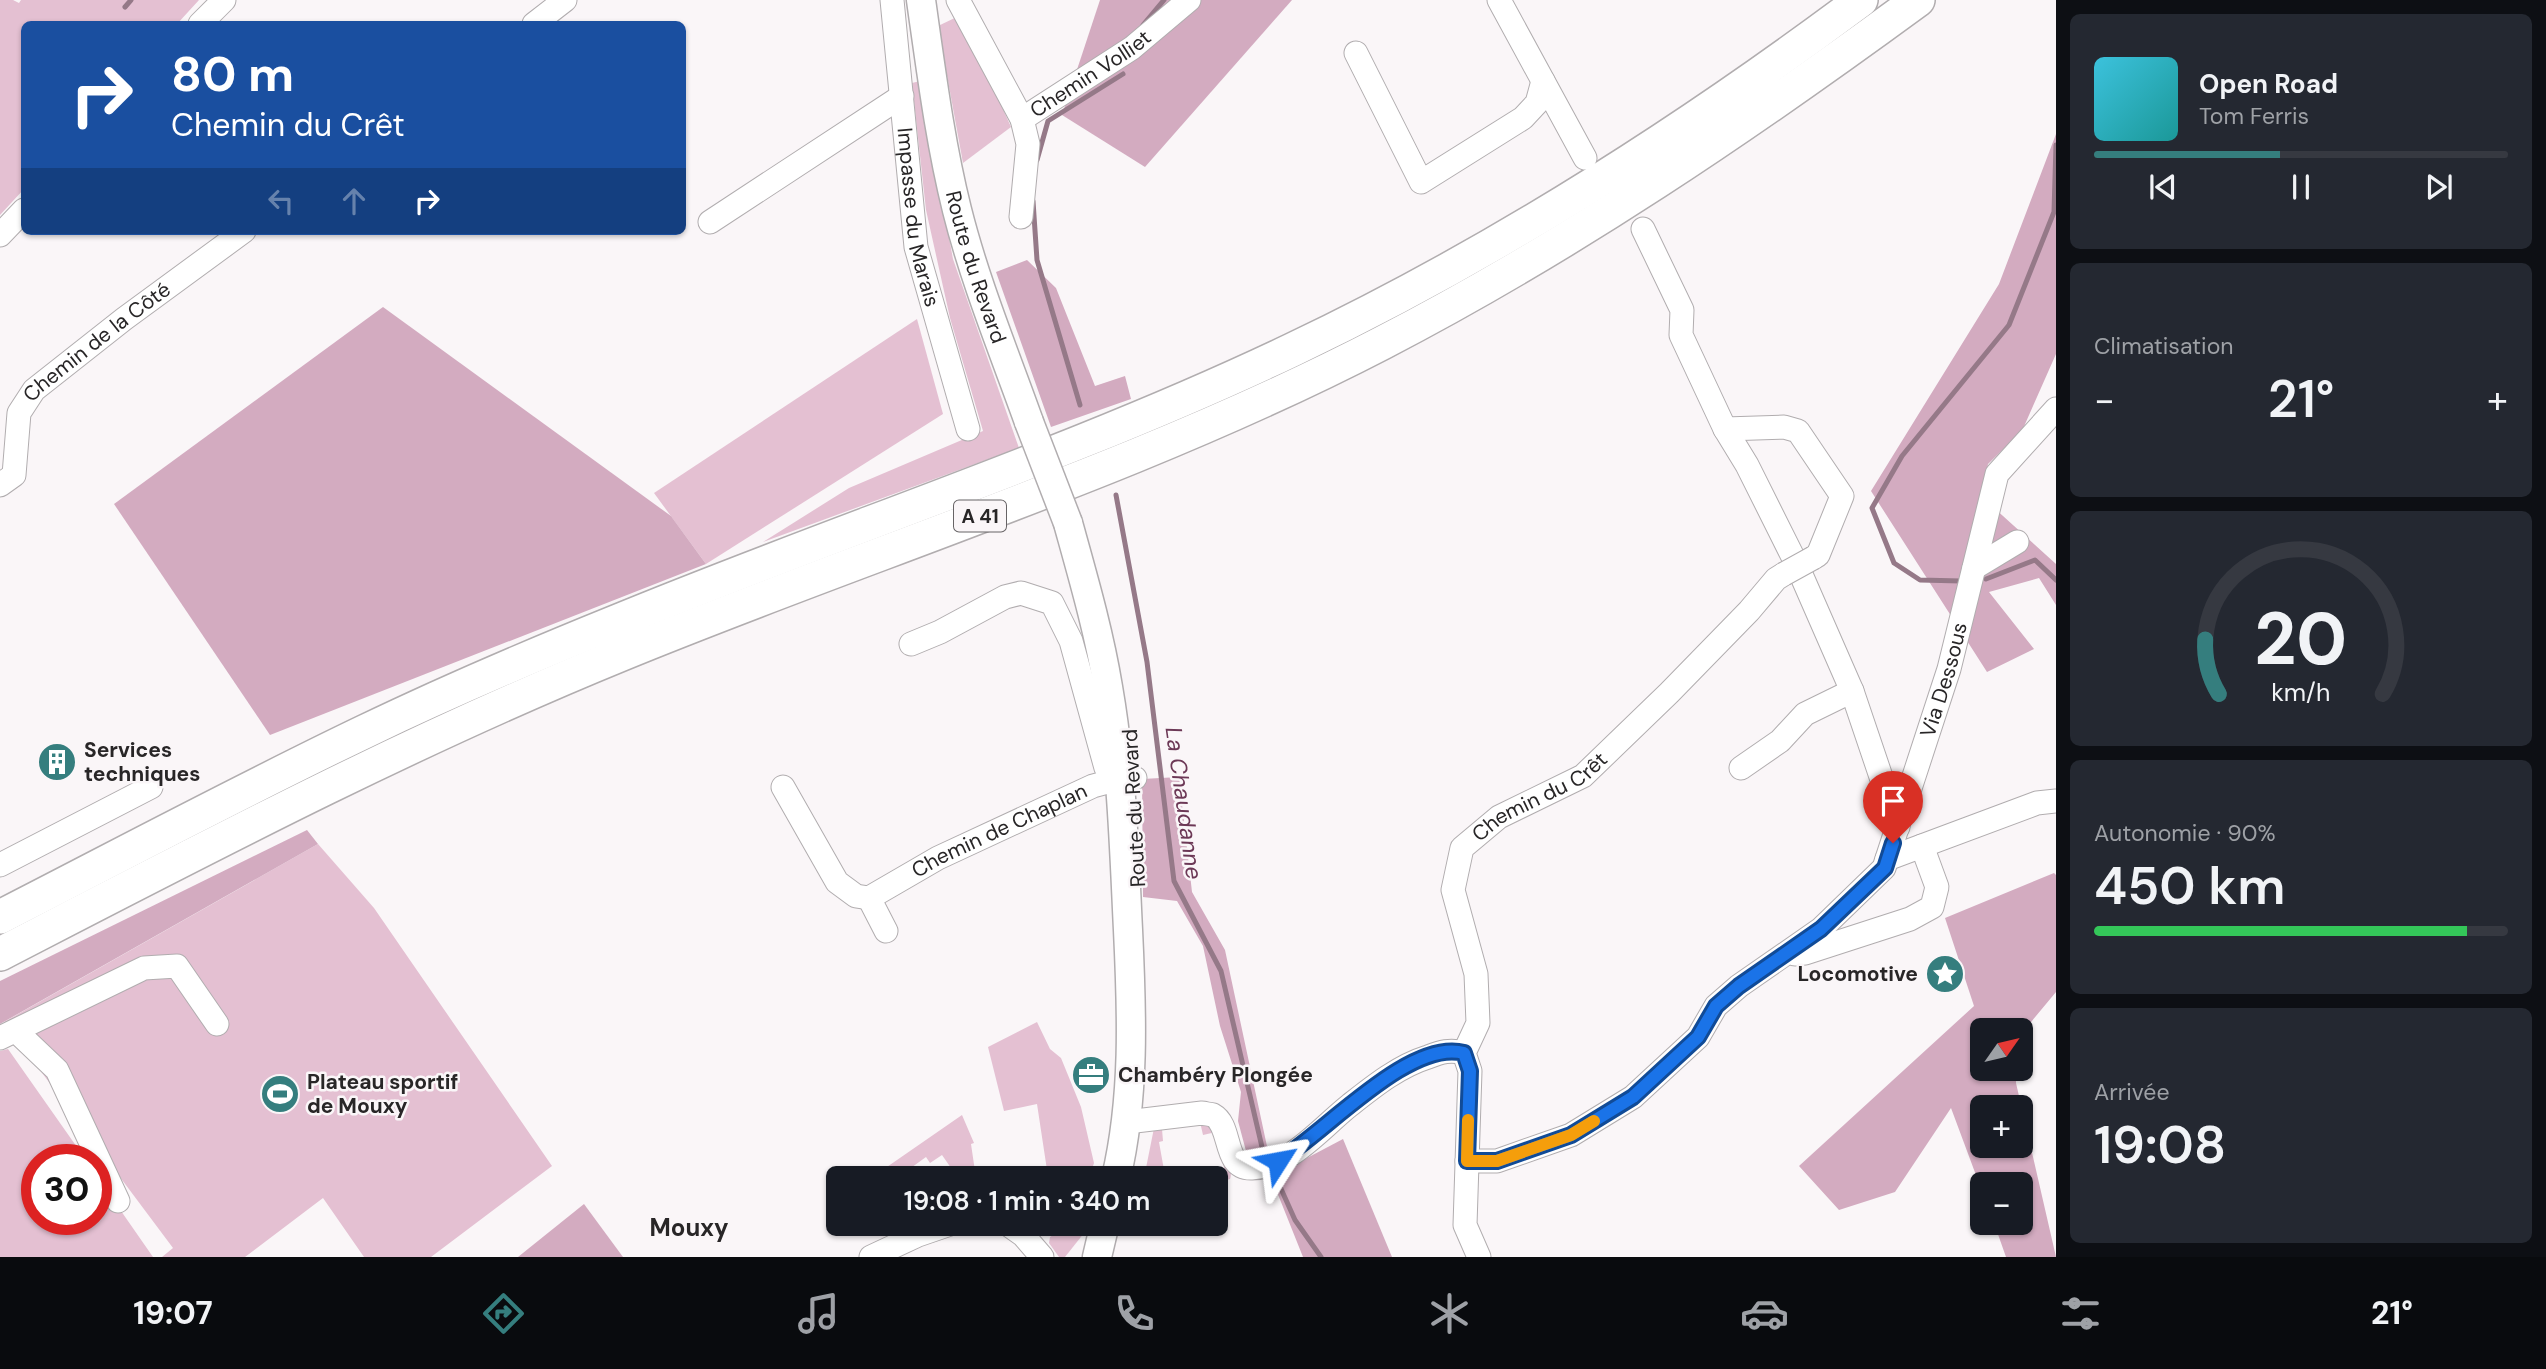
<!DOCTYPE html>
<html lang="fr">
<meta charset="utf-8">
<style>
body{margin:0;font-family:"DM Sans",sans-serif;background:#242831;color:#f1f3f6;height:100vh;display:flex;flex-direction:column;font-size:26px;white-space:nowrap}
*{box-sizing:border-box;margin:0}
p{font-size:23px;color:#9ea1a6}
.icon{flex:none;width:38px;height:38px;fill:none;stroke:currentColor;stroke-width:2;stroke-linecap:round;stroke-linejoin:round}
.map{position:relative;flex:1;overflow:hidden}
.panel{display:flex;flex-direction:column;gap:14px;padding:14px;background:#0d0f14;width:490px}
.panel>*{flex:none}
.guide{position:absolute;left:21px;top:21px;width:665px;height:214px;border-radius:10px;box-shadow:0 2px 5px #0004;background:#1a4fa0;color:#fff;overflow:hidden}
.needle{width:46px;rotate:56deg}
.buttons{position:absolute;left:1970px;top:1018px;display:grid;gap:14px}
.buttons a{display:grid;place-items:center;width:63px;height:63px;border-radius:10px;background:#171b24;box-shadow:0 2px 5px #0004;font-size:35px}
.speed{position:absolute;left:21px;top:1144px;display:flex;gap:14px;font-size:35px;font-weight:700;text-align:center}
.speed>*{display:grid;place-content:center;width:91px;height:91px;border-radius:50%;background:#171b24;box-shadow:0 2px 5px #0004;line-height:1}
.speed .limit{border:10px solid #d22;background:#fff;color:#111}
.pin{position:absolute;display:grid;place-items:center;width:60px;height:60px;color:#fff;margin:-72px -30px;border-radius:50% 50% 50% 0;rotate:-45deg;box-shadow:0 0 7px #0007}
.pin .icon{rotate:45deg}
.me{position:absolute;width:77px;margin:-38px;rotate:56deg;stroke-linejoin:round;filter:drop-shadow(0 0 5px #0008)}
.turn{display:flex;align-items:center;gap:24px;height:147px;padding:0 35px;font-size:32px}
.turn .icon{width:91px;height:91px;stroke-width:2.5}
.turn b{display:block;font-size:49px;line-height:60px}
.lanes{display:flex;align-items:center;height:66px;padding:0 35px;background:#0003;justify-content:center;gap:35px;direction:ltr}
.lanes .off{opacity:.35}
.big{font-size:52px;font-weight:600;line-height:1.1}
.panel .widget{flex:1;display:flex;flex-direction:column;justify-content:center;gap:10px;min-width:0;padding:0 24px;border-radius:10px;background:#242831}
.panel .dial{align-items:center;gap:0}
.dial svg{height:182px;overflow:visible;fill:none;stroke:#363941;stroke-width:7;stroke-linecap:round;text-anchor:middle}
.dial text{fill:#f1f3f6;stroke:none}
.song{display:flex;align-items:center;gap:21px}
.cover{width:84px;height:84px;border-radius:10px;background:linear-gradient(135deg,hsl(190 70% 55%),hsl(180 70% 35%))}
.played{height:7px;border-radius:4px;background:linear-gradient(90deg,#357e7e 45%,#363941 45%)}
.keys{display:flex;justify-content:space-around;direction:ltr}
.heat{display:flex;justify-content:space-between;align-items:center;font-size:38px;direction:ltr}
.charge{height:10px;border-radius:5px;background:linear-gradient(90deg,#34c759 90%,#363941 0)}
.trip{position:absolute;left:826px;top:1166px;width:402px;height:70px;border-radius:10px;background:#171b24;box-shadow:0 2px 5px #0004;font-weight:600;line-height:70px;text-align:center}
.tab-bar{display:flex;height:112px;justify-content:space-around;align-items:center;background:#090b0e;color:#9ea1a6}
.tab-bar .icon{width:49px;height:49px}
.tab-bar .active{color:#357e7e}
.tab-bar b{font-size:32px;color:#f1f3f6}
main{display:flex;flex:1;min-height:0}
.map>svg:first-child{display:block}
.green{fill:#e4c0d2}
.forest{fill:#d3abc0;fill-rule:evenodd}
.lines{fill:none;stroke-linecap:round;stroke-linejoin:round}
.stream{stroke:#957988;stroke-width:5}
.minor-casing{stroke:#b1adaf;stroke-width:25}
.major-casing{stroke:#b1adaf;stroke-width:31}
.highway-casing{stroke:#b1adaf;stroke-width:36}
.minor{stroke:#fff;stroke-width:23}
.major{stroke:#fff;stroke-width:28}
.highway{stroke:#fff;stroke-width:33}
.minor-bridge-casing{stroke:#b1adaf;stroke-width:25;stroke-linecap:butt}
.major-bridge-casing{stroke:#b1adaf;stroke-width:31;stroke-linecap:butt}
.minor-bridge{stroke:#fff;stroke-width:23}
.major-bridge{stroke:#fff;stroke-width:28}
.route-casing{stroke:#114b97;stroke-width:18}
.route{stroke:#1a73e8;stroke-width:12}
.slow{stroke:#f59e0b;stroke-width:12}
.labels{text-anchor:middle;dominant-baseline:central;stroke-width:5;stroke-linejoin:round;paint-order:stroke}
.shield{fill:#faf6f8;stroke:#676466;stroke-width:2}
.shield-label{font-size:19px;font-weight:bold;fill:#282627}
.street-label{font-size:21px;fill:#282627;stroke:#faf6f8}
.poi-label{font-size:21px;font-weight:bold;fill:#282627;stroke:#faf6f8;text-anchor:start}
.water-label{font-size:23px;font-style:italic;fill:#6c3856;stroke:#faf6f8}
.quarter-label{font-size:24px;font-weight:bold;fill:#282627;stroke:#faf6f8}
</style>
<main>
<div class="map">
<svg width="2056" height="1257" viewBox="0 0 2056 1257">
<rect width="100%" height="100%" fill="#faf6f8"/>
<g class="green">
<polygon points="0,0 13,0 19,3 21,0 199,0 177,24 24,24 24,189 0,215"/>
<polygon points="961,15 1011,127 963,163 938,26"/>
<polygon points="920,81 953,259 1019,448 763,542 849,488 983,431 950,318 926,210 912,83"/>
<polygon points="917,319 943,414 706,564 654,493"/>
<polygon points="318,844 374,908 552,1166 431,1257 364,1257 323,1198 245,1257 162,1257 173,1248 4,1022"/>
<polygon points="1037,1022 1050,1049 1061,1058 1081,1107 1094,1163 1089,1178 1046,1178 1051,1175 1052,1170 1047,1170 1037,1104 1004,1111 988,1047"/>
<polygon points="8,1049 86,1160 37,1160 37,1220 96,1220 96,1175 153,1257 0,1257 0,1051"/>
<polygon points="962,1115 974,1143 971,1144 976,1178 958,1178 942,1155 930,1163 926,1157 897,1178 871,1178"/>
<path d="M1200 1119C1208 1121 1215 1123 1220 1130 1225 1139 1234 1171 1230 1179L1216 1183V1179L1226 1176 1216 1132 1203 1135 1200 1122 1162 1129 1163 1141 1159 1142 1164 1170 1158 1171 1159 1178H1144L1154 1128Z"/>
<polygon points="1074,1223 1092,1223 1065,1257 1059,1257 1049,1243 1050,1237"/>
</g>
<g class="forest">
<polygon points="1100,0 1292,0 1145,167 1062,115"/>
<polygon points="2056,134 2056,354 2022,431 1988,464 1982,497 2056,564 2056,605 2039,578 1989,592 2034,649 1987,672 1871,491 1999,284"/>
<polygon points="1027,260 1056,288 1095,386 1125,376 1131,399 1051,427 996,272"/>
<polygon points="383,307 671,516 706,564 270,735 114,504"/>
<polygon points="1179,777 1192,892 1225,950 1268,1151 1254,1155 1246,1151 1238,1121 1241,1092 1220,1026 1203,946 1177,901 1143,897 1142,779"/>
<polygon points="307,830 318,844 0,1024 0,981"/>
<path d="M2054 873 2056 875V992L2021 1034V1031H1983V1069H2016V1083L2056 1257H2006L1994 1223H2021V1185H1983V1194L1951 1108 1895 1192 1839 1210 1799 1166 1974 1006 1945 918ZM1983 1108H2021V1146H1983Z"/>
<polygon points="1343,1139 1392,1257 1303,1257 1271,1177"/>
<polygon points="584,1204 623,1257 518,1257"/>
</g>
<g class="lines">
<g class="stream">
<polyline points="125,7 131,0"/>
<polyline points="1143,25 1164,0"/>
<polyline points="1037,160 1048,121 1123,74"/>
<polyline points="1033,201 1037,260 1080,405"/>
<polyline points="1116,495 1147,662 1174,881 1221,971 1262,1147 1268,1159"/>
<polyline points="1986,579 2035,560 2056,580"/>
<polyline points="1961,581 1920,580 1894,563 1872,508 1902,456 2009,325 2054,212 2056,145"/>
<polyline points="1273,1171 1295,1220 1321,1257"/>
</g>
<defs>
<g id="minor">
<path id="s1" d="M892 0 916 247 968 429"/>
<polyline points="958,0 1022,119 1028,144 1021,217"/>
<polyline points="1499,0 1585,158"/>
<polyline points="200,24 224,0"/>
<polyline points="534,24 565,0"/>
<polyline points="1356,53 1421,182 1523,118 1537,103 1543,81"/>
<path id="s2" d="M1022 119 1132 48 1189 0"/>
<polyline points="710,222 902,96"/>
<polyline points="1643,229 1682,310 1681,335 1725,429 1784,427 1798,431 1842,496 1818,555 1813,558"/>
<polyline points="0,235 24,210"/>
<polyline points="1725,429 1747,465 1796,563 1852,691 1898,827"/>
<path id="s3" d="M0 485 14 475 19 413 34 390 124 319 244 231"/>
<polyline points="1974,568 2017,542"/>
<polyline points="911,644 940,632 1005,597 1021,593 1052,603 1071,641 1106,768 1119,779"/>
<polyline points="1741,768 1780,741 1805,714 1852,691"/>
<polyline points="783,787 837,882 856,896 869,898"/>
<polyline points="1887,859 2037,803 2056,801"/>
<polyline points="0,865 151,787"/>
<path id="s4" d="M869 898 938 858 1093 786 1119 779 1135 778"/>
<polyline points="869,898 886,931"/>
<polyline points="1795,954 1805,953 1910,919 1932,907 1937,887 1922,846"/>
<polyline points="16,1031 57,1070 118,1201"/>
<polyline points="0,1038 144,968 177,966 217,1024"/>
<path d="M1127 1122 1202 1113C1206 1114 1209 1114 1213 1115 1233 1126 1222 1169 1252 1168 1290 1167 1322 1127 1350 1105 1374 1086 1399 1066 1428 1057 1441 1052 1450 1049 1464 1053"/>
<path id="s5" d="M1467 1161H1497L1571 1135 1633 1097 1698 1037 1716 1006 1739 986 1821 929 1884 868 1949 669 1997 474 2056 409"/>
<polyline points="1006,1223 1023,1235 1042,1257"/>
<polyline points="871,1257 918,1235 953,1223"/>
<path id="s6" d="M1479 1257 1465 1225 1470 1071 1464 1053 1478 1023 1476 974 1453 890 1462 848 1499 817 1583 776 1669 693 1749 611 1776 579 1784 574"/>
</g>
<g id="major">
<path id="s7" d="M921 0C931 70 940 142 957 210 975 282 1004 352 1029 422"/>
<path d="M1068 523C1083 577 1099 632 1108 687 1122 767 1124 849 1128 930 1132 1013 1135 1097 1116 1178"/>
<polyline points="1097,1257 1105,1223"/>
</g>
<g id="highway">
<path d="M0 917C121 855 241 791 364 732 445 693 529 657 613 623 838 530 1072 455 1292 350 1494 254 1682 134 1861 0"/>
<path d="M0 954C205 848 409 741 622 654 875 550 1139 469 1382 343 1571 245 1746 126 1918 0"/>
</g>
</defs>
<use href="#minor" class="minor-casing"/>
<use href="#major" class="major-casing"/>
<use href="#highway" class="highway-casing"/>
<use href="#minor" class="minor"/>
<use href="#major" class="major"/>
<use href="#highway" class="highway"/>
<defs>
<polyline id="minor-bridge" points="1784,574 1813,558"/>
<polyline id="major-bridge" points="1029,422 1068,523"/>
</defs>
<use href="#minor-bridge" class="minor-bridge-casing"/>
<use href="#major-bridge" class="major-bridge-casing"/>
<use href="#minor-bridge" class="minor-bridge"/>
<use href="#major-bridge" class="major-bridge"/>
</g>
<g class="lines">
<defs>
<path id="route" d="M1278 1161C1324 1134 1409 1038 1464 1053L1470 1071 1467 1161H1497L1571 1135 1633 1097 1698 1037 1716 1006 1739 986 1821 929 1885 868 1893 843"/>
</defs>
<use href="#route" class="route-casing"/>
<use href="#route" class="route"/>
<polyline class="slow" points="1468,1120 1467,1161 1497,1161 1571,1135 1594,1121"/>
</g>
<defs>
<symbol id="building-disc" viewBox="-11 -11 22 22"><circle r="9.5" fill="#357e7e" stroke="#faf6f8"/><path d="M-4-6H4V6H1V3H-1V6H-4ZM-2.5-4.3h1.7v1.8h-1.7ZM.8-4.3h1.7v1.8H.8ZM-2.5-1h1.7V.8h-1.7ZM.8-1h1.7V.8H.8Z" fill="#fff"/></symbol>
<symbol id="sight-disc" viewBox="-11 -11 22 22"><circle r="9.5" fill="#357e7e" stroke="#faf6f8"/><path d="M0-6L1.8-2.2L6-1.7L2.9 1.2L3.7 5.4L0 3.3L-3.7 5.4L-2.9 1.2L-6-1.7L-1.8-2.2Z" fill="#fff"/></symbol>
<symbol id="office-disc" viewBox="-11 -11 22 22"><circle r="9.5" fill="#357e7e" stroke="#faf6f8"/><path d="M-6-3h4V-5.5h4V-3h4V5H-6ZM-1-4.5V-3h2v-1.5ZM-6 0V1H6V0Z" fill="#fff"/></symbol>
<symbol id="stadium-disc" viewBox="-11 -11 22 22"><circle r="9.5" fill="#357e7e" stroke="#faf6f8"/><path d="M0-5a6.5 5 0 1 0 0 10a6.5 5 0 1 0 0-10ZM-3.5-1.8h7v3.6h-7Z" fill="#fff"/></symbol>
</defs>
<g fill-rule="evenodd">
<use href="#building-disc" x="35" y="740" width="44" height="44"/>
<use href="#sight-disc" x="1923" y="952" width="44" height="44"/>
<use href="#office-disc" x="1069" y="1053" width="44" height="44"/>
<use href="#stadium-disc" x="258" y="1072" width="44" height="44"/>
</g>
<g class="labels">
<rect class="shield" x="954" y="500.5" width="52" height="31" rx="5"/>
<g class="shield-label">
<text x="980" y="516">A 41</text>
</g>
<g class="street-label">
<text stroke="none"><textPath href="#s2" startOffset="82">Chemin Volliet</textPath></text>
<text stroke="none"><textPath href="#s1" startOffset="219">Impasse du Marais</textPath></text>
<text stroke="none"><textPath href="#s7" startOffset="273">Route du Revard</textPath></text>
<text stroke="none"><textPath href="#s3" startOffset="186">Chemin de la Côté</textPath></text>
<text stroke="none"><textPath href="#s5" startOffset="721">Via Dessous</textPath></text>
<text stroke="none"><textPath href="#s6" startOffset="514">Chemin du Crêt</textPath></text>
<text transform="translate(1134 808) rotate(-93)">Route du Revard</text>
<text stroke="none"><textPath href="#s4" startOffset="147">Chemin de Chaplan</textPath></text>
</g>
<g class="poi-label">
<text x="84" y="750">Services<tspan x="84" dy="24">techniques</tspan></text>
<text x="1918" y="974" text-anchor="end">Locomotive</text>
<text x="1118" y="1075">Chambéry Plongée</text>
<text x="307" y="1082">Plateau sportif<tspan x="307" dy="24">de Mouxy</tspan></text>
</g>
<g class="water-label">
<text transform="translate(1184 803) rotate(82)">La Chaudanne</text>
</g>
<g class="quarter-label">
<text x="689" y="1227">Mouxy</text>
</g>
</g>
</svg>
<div class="buttons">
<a><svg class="needle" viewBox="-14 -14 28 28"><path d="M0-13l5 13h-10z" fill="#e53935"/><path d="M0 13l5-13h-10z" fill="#9ea1a6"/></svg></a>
<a>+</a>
<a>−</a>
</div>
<div class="speed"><div class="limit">30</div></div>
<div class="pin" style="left:1893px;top:843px;background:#d93025"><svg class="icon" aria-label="arrive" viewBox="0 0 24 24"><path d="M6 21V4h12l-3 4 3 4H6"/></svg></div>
<svg class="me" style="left:1278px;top:1161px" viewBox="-20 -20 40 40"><path d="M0-17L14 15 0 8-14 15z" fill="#1a73e8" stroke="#fff" stroke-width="4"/></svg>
<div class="trip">19:08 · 1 min · 340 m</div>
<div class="guide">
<div class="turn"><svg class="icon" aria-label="right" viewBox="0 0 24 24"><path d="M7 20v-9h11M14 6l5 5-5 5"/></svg><div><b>80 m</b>Chemin du Crêt</div></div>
<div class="lanes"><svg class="icon off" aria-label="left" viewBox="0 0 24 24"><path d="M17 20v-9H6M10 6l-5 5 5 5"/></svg><svg class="icon off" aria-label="ahead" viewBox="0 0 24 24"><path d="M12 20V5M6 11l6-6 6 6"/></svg><svg class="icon" aria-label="right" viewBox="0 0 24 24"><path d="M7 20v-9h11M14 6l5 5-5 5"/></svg></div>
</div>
</div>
<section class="panel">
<div class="widget">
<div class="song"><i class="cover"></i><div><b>Open Road</b><p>Tom Ferris</p></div></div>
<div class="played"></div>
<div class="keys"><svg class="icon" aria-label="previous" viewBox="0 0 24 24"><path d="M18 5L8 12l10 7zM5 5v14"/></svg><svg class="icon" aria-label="pause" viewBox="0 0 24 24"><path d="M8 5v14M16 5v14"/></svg><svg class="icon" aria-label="next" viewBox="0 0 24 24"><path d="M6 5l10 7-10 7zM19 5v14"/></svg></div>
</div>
<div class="widget"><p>Climatisation</p>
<div class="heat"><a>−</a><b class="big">21°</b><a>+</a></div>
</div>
<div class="widget dial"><svg viewBox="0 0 100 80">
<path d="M14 69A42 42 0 1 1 86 69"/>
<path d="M14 69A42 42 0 0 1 8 45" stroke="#357e7e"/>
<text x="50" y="56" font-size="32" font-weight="700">20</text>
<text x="50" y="72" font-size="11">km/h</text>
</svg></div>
<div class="widget"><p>Autonomie · 90%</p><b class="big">450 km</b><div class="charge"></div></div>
<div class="widget"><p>Arrivée</p><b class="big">19:08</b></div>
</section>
</main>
<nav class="tab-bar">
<b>19:07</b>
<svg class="icon active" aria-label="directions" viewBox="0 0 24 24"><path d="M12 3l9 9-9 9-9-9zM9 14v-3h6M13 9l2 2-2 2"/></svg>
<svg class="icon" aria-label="music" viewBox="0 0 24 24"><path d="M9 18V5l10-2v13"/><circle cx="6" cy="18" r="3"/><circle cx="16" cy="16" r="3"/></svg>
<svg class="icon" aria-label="phone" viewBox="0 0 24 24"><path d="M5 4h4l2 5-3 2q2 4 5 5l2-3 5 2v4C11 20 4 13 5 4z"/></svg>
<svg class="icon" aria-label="climate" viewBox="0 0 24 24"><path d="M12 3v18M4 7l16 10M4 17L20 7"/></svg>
<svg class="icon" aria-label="car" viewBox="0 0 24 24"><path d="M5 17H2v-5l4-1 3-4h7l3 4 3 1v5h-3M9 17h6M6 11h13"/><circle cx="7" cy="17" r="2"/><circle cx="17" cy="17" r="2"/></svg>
<svg class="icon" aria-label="filters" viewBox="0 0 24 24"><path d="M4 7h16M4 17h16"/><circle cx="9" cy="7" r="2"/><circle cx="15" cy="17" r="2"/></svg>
<b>21°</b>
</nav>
